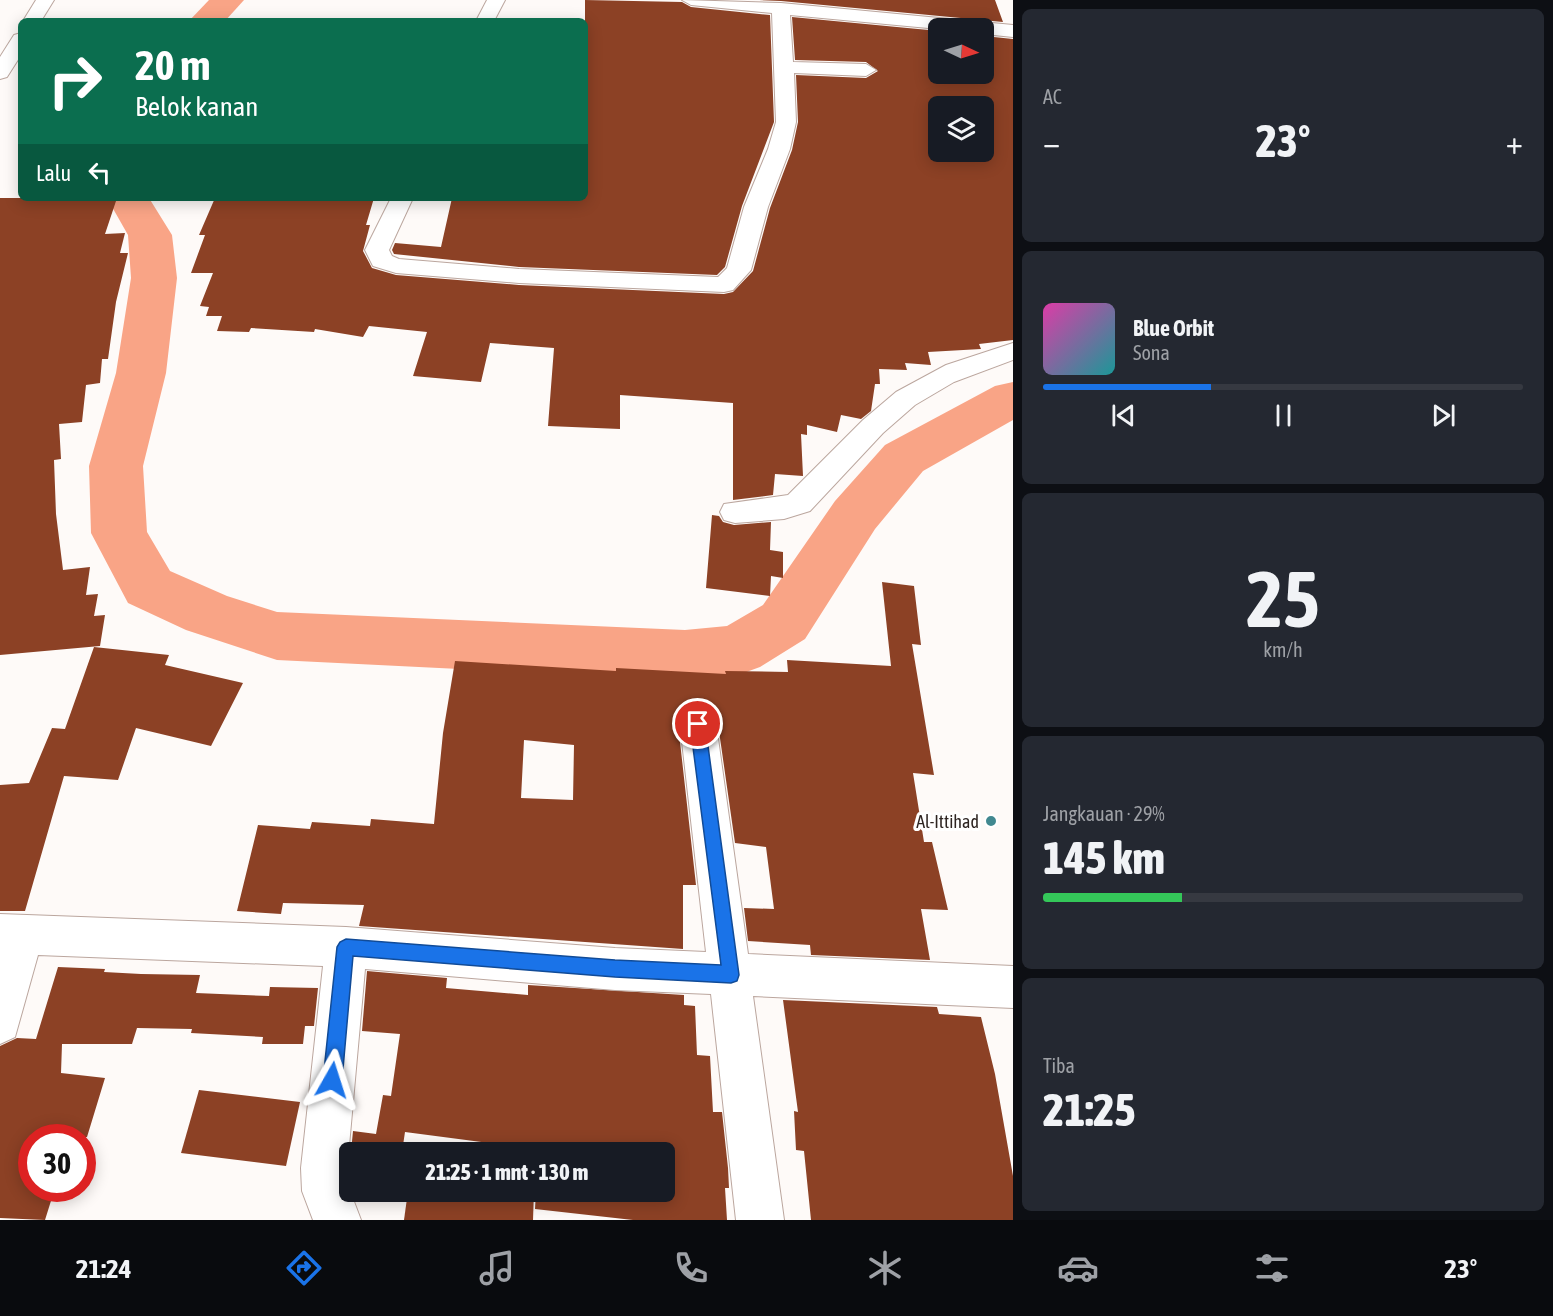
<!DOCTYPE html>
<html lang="id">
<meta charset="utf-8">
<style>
body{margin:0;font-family:"Asap Condensed",sans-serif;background:#242831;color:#f1f3f6;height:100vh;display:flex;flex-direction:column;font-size:22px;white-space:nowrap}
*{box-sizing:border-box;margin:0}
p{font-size:20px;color:#9ea1a6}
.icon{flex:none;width:33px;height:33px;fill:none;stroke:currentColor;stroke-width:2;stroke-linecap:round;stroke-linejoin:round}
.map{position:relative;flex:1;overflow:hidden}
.drawer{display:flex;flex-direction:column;gap:9px;padding:9px;background:#0d0f14;width:540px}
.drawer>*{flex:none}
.banner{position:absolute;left:18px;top:18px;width:570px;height:183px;border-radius:9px;box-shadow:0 3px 15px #0003;background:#0b6e4f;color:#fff;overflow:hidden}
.needle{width:39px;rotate:94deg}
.controls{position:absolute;left:928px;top:18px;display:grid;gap:12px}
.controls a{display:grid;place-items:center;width:66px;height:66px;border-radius:9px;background:#171b24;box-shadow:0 3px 15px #0003;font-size:30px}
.speed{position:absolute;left:18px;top:1124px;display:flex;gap:12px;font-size:30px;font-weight:700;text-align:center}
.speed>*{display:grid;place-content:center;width:78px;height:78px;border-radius:50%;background:#171b24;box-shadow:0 3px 15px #0003;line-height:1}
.speed .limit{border:9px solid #d22;background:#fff;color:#111}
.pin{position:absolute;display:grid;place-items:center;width:51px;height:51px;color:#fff;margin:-26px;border:3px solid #fff;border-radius:50%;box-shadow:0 2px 6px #0007}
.me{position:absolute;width:66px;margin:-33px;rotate:6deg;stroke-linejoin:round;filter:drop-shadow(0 0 4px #0008)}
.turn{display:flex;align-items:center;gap:21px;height:126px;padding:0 18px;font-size:27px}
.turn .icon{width:78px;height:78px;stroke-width:2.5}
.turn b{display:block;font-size:42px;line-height:51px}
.then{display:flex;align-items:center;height:57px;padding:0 18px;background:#0003;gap:12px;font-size:22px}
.big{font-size:45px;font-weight:800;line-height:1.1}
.drawer .tile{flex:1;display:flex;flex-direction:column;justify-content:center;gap:9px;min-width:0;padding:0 21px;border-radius:9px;background:#242831}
.drawer .dial{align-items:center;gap:0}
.dial b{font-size:78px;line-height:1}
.song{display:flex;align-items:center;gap:18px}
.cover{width:72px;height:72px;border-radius:9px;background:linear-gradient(135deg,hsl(320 70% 55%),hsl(180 70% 35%))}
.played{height:6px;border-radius:3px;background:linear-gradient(90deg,#1a73e8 35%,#363941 35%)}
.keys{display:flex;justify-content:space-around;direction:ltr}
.heat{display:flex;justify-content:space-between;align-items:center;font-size:33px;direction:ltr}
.charge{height:9px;border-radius:4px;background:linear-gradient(90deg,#34c759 29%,#363941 0)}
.trip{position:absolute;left:339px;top:1142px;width:336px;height:60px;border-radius:9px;background:#171b24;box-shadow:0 3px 15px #0003;font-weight:800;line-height:60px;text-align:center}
.tab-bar{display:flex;height:96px;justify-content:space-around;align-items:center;background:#090b0e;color:#9ea1a6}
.tab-bar .icon{width:42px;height:42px}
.tab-bar .on{color:#1a73e8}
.tab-bar b{font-size:27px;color:#f1f3f6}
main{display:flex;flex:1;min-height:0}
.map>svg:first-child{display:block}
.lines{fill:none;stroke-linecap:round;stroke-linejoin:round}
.river{fill:#f9a486;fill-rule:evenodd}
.building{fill:#8c4125;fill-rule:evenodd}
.minor-casing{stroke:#bba69e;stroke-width:2}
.minor{fill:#fff;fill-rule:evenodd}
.route{fill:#1a73e8;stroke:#114b97;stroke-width:1.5}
.poi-dot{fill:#418890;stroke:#fff;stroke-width:2}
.labels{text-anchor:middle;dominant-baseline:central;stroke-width:6;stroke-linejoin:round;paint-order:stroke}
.poi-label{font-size:18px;fill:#2e2522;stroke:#fff;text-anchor:end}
</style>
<main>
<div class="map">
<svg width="1013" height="1220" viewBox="0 0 1013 1220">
<rect width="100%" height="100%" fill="#fefaf8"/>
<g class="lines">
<g class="river">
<polygon points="209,0 244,0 225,21 189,21"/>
<polygon points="107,198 149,198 172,235 177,278 166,373 143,466 147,532 170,571 227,596 277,612 685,630 727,626 763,605 835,501 885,445 995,386 1013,382 1013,420 923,471 875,529 805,639 760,667 738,675 685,680 277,660 186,630 128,603 91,533 89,466 116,373 131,278 128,235"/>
</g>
</g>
<g class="building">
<polygon points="585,0 682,2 691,7 770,15 774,122 742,206 725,267 717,275 519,267 394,254 392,250 395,243 441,247 452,198 585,198"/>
<polygon points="759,0 995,0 1003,22 781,1"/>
<path d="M792 17 939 31V74H984V36L1013 39V340L979 344 981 349 928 352 931 365 905 363 907 370 879 369 880 384H875L871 411 861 419 841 415 837 432 807 425V435L801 434 803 476 775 474 773 495 733 500V403L620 395V429L548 426 554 348 490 343 481 382 413 376 427 332 369 326 363 337 315 329 314 332 251 328 249 332 217 331 222 316H206L209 307 200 306 213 273H191L205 235H199L215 198H374L366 225H370L363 251 372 268 396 275 519 285 724 294 733 292 753 271 770 208 792 150 798 122 796 75 866 78 878 71 866 62 795 60ZM939 106H984V152H939Z"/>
<polygon points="0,198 117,198 105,234 125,233 120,253 128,253 116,302 108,359 102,359 100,383 86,385 82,422 59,424 61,459 54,460 56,514 63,570 90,567 86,595 98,594 94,616 105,615 100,646 0,655"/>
<polygon points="712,515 719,516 723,522 734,525 771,522 770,550 783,552 783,578 771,576 770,596 706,588"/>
<path d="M882 582 914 586 921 645 912 644 934 775 913 773 924 842H932L948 910 921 909 930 960 811 955 810 945 748 941 744 908 774 909 766 847 735 843 718 724 712 711 699 707 684 711 678 724 696 885H683V949L359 926 364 905 283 903 281 914 237 911 258 825 310 829 312 822 370 826 371 819 434 824 443 733 455 661 616 671V668L726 674 725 671 788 672 787 660 891 666ZM524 740 574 745 573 800 521 798Z"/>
<polygon points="94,647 169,655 165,665 243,683 211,746 136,728 118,780 64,776 25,911 0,911 0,785 29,783 52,728 65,729"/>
<polygon points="58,967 105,969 104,972 141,974 200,975 196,993 269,996 270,987 318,988 314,1026 305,1026 303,1044 262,1044 263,1037 191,1033 192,1029 137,1028 132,1044 62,1044 61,1073 105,1078 87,1137 32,1137 32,1188 55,1188 45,1220 0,1218 0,1046 17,1038 36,1039"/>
<polygon points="367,971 447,978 446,988 528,995 528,985 684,995 684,1005 695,1006 697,1055 710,1056 713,1112 722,1112 728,1168 729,1188 725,1188 727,1220 633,1220 535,1209 536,1191 664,1191 664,1152 559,1152 405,1132 402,1152 351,1152 353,1131 376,1134 383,1095 391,1096 400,1034 362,1031"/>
<polygon points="783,1000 937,1007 939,1014 981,1017 995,1074 1013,1176 1013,1220 811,1220 804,1151 796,1150 794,1111 798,1112"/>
<polygon points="199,1090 300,1102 286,1166 181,1153"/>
<polygon points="408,1191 534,1191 533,1220 404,1220"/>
</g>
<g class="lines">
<defs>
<g id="minor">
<polygon points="36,0 54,0 41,21 23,21"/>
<polygon points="487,0 505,0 494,21 476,21"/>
<polygon points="682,0 781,3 1013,25 1013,37 984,34 984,28 939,29 790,15 793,62 866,64 876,70 866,76 794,73 796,122 790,149 768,207 751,270 733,290 724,292 519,283 396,273 373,266 365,250 391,198 413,198 389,250 392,256 399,259 519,269 718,277 727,268 744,207 768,149 776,122 772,13 691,5"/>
<polygon points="21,33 21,55 7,77 0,79 0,57 14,35"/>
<polygon points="1013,343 1013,360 954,382 915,405 883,433 810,511 784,519 735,523 724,520 720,512 724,504 788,495 863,420 896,392 946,365"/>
<polygon points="698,709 711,713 716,724 748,954 1013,966 1013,1008 753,996 784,1220 736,1220 711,994 615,990 365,969 347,1168 350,1191 361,1220 313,1220 302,1191 301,1168 323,966 38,955 15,1037 0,1044 0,914 346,927 615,948 706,952 680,724 685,713"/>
</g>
</defs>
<use href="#minor" class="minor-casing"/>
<use href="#minor" class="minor"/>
</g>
<polygon class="route" points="698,718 705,724 739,975 737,981 731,983 615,977 353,956 342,1080 339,1086 332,1089 326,1086 323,1080 337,947 340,942 346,939 615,960 721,965 690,724"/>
<circle class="poi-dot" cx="991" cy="821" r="6"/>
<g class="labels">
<g class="poi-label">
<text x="979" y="821">Al-Ittihad</text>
</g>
</g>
</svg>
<div class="controls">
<a><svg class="needle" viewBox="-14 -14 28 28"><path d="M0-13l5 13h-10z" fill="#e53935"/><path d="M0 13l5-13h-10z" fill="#9ea1a6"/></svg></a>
<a><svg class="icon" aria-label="layers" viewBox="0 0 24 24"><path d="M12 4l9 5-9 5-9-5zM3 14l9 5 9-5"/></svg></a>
</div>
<div class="speed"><div class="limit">30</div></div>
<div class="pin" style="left:698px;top:724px;background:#d93025"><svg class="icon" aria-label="arrive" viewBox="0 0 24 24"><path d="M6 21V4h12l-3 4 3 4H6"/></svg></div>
<svg class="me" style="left:332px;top:1080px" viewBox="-20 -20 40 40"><path d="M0-17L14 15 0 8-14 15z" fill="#1a73e8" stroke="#fff" stroke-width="4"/></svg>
<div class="trip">21:25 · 1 mnt · 130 m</div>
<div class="banner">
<div class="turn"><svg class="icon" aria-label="right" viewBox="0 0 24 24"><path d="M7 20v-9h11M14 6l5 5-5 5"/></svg><div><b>20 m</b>Belok kanan</div></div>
<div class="then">Lalu<svg class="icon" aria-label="left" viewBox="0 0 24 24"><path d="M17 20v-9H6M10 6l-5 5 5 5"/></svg></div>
</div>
</div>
<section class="drawer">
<div class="tile"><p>AC</p>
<div class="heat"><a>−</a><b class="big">23°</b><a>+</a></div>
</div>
<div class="tile">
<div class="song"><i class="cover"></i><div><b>Blue Orbit</b><p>Sona</p></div></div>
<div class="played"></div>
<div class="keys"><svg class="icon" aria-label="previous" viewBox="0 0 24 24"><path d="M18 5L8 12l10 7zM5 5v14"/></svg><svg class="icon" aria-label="pause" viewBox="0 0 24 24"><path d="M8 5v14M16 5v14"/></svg><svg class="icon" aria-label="next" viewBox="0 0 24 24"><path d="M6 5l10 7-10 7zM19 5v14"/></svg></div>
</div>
<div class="tile dial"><b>25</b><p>km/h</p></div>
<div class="tile"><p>Jangkauan · 29%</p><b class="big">145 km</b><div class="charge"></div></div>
<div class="tile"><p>Tiba</p><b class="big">21:25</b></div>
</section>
</main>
<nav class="tab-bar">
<b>21:24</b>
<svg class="icon on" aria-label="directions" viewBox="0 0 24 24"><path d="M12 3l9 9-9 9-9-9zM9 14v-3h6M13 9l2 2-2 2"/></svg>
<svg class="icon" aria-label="music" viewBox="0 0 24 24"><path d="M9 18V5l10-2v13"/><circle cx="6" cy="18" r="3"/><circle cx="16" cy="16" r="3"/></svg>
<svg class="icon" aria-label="phone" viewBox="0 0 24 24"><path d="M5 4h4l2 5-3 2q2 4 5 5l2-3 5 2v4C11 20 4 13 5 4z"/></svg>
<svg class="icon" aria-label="climate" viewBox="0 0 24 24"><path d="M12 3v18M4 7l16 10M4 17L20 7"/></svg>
<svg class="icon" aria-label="car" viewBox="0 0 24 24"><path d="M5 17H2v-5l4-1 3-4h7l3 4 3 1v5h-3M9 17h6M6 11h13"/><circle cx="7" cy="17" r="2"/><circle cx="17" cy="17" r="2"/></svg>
<svg class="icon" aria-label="filters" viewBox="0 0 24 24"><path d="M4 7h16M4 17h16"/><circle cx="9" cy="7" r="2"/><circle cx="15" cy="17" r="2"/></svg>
<b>23°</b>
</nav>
